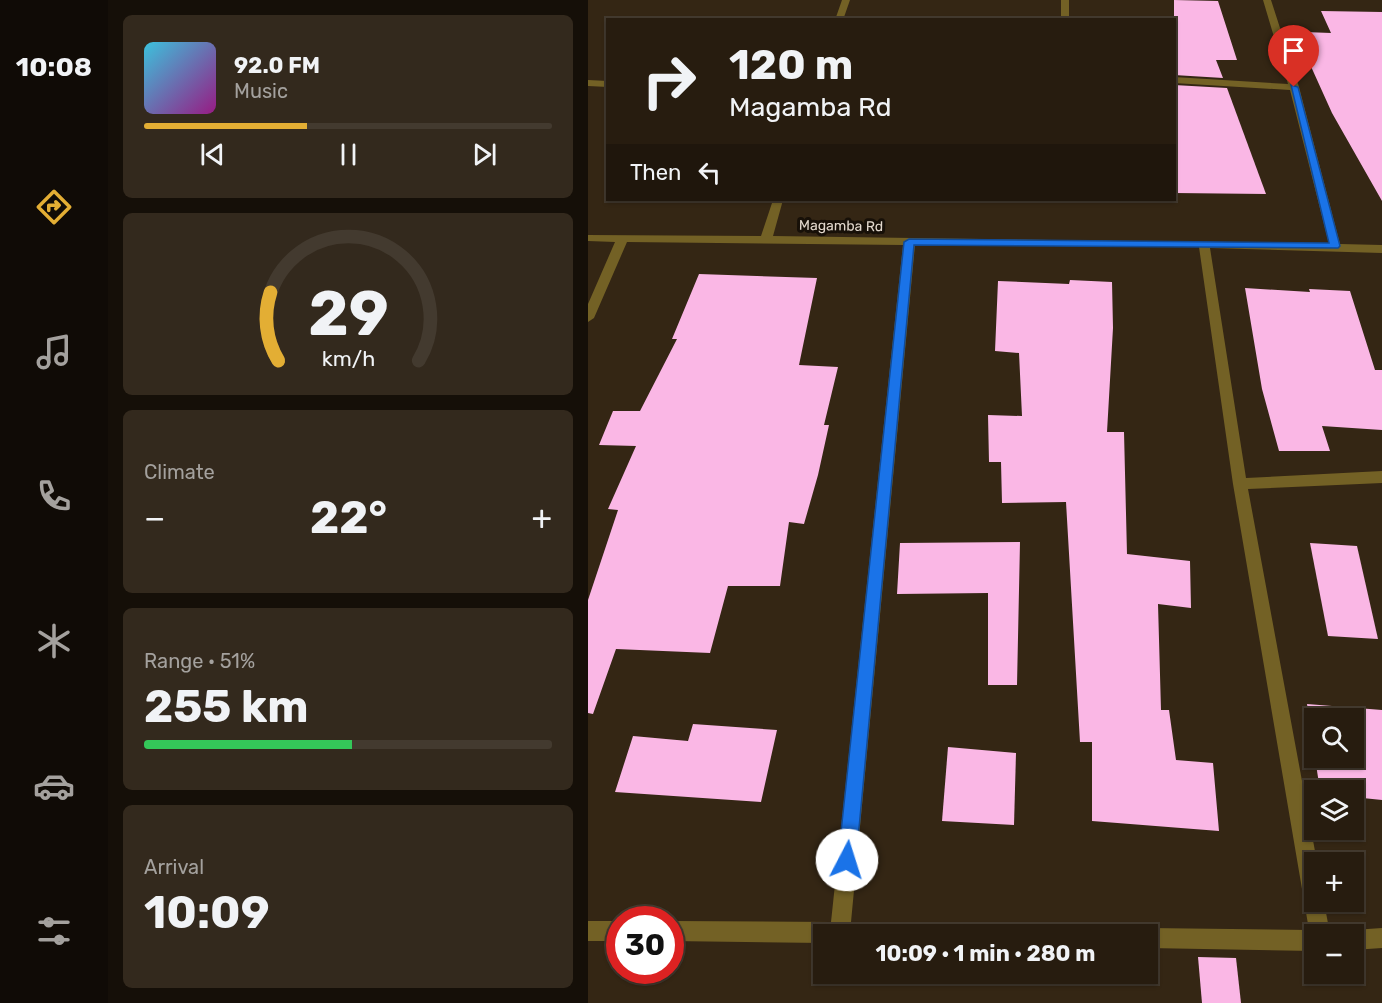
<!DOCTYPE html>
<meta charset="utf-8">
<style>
body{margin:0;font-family:Rubik,sans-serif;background:#33291d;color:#f1f3f6;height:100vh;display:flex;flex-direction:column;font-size:22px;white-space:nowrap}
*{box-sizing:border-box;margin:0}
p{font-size:20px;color:#a4a19e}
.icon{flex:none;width:33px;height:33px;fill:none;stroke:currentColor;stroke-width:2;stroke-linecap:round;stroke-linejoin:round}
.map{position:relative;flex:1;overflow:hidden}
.side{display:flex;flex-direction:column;gap:15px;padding:15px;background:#150f08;width:480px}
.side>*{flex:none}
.hud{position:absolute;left:18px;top:18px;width:570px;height:183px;border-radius:0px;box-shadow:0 2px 4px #0004,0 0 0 2px #433a2f;background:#271c0f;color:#f1f3f6;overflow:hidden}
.fabs{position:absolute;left:716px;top:708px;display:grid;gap:12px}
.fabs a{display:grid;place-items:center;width:60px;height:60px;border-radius:0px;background:#271c0f;box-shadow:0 2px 4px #0004,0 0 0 2px #433a2f;font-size:30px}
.speed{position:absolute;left:18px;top:906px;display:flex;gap:12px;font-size:30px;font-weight:700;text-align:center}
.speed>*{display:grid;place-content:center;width:78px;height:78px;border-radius:50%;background:#271c0f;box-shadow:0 2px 4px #0004,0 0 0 2px #433a2f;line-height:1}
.speed .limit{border:9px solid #d22;background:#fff;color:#111}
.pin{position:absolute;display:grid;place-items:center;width:51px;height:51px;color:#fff;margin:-62px -26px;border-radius:50% 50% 50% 0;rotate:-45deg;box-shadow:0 0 6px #0007}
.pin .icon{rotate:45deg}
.me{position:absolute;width:66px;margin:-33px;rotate:5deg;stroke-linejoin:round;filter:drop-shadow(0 0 4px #0008)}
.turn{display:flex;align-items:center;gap:21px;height:126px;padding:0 24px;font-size:27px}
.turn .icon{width:78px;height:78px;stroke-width:2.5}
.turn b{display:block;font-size:42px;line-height:51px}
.then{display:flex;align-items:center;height:57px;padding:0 24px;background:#0003;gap:12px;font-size:22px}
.big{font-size:45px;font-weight:700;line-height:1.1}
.side .card{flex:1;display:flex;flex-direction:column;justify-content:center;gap:9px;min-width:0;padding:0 21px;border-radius:9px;background:#33291d}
.side .dial{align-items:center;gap:0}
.dial svg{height:156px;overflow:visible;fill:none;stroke:#433a2f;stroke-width:7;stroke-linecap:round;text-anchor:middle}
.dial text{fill:#f1f3f6;stroke:none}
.song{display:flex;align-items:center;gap:18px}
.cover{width:72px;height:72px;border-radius:9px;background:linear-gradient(135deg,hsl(190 70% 55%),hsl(310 70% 35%))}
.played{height:6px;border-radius:3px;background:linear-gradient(90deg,#e3ae34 40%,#433a2f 40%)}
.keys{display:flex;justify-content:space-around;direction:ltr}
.heat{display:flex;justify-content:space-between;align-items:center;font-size:33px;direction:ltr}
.charge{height:9px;border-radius:4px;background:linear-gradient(90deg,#34c759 51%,#433a2f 0)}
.trip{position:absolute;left:225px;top:924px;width:345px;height:60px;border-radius:0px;background:#271c0f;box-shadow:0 2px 4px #0004,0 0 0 2px #433a2f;font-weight:700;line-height:60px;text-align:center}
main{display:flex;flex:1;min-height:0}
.tabs{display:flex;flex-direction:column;width:108px;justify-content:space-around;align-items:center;background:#100b06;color:#a4a19e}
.tabs .icon{width:42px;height:42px}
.tabs .selected{color:#e3ae34}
.tabs b{font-size:27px;color:#f1f3f6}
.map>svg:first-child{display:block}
.building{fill:#fab7e5}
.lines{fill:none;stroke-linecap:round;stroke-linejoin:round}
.minor{fill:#736125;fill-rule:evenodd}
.route{fill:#1a73e8;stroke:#114b97;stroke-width:1.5}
.labels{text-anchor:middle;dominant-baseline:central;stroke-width:6;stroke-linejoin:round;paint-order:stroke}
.far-street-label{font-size:14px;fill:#e2d8cd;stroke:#171008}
</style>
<main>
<nav class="tabs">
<b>10:08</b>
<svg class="icon selected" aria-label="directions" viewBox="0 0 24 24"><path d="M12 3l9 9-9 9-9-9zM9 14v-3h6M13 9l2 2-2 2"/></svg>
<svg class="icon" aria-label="music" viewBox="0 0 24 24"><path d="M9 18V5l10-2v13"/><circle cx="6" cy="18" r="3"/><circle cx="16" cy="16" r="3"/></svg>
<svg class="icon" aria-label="phone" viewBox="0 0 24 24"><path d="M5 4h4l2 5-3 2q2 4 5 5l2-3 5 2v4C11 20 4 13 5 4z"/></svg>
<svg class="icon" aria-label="climate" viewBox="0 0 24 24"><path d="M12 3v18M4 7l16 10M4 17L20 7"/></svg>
<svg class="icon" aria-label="car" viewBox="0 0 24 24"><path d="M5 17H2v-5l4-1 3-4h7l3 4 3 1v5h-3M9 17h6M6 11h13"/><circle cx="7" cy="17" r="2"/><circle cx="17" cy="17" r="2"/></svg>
<svg class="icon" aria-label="filters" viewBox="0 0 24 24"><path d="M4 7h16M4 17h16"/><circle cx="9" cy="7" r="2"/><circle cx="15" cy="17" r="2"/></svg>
</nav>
<section class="side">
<div class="card">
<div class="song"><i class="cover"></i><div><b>92.0 FM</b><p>Music</p></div></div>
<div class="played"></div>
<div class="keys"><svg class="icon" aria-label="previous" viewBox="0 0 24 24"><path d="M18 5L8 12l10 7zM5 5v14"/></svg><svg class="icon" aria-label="pause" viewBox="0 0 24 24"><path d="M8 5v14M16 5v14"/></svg><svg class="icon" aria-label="next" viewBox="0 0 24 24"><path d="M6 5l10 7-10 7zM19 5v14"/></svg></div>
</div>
<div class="card dial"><svg viewBox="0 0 100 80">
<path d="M14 69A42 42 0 1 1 86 69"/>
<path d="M14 69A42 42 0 0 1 10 34" stroke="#e3ae34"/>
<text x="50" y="56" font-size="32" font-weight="700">29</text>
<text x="50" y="72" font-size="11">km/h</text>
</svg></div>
<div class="card"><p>Climate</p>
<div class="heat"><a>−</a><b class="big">22°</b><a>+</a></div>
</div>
<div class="card"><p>Range · 51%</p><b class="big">255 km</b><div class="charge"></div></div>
<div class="card"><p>Arrival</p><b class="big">10:09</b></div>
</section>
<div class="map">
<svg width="794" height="1003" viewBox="0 0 794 1003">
<rect width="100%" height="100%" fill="#342614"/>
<g class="building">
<polygon points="586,0 630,1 649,60 628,60 635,78 586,75"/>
<polygon points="733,11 794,12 794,201 744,113 716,51 724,52 716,32 743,33"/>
<polygon points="586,85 639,88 678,194 586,193"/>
<polygon points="111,274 229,278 211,365 250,367 236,425 241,425 230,475 216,524 201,522 192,586 140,586 122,653 28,649 5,714 0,713 0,600 30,510 20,509 48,446 11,445 25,411 52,411 89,339 84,339"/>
<polygon points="482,280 524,282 525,328 519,432 536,432 539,554 602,561 603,608 570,604 573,710 581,710 588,760 625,763 631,831 504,821 504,742 492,742 478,502 414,503 413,462 401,462 400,415 434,416 431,353 407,351 410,281 481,284"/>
<polygon points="657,288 722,292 721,289 762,291 787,370 794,370 794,430 734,426 742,451 691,451 674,389"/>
<polygon points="432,542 429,685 400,685 400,593 309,594 312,543"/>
<polygon points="722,543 769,546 790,639 740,636"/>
<polygon points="719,704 794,710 794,800 765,797 765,790 732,790 727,758 765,758 765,718 726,718 726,749"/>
<polygon points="105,724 189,730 173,802 27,792 45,736 100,741"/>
<polygon points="360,747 428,753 426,825 354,821"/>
<polygon points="610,957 648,958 653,1003 614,1003"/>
</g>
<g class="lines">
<g class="minor">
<polygon points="254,0 262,0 255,20 247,20"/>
<rect x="473" y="0" width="8" height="20"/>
<polygon points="675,0 683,0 711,87 752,244 794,245 794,253 622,248 658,478 794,471 794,483 660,489 729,862 726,862 726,902 736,902 742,934 726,934 726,951 560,948 560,934 551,934 553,931 560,928 721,930 645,484 611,247 327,245 263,922 418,924 425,927 428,934 236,934 236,943 82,941 82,921 243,922 315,245 39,242 6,318 0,322 0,304 27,242 0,241 0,235 173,236 185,200 195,200 185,236 741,244 702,90 586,83 586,77 700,84"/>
<polygon points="0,80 20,81 20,87 0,86"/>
<rect x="0" y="921" width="32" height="20"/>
<polygon points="794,928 794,948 765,950 765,934 757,934 765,930"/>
</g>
</g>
<polygon class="route" points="703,85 710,87 752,246 750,248 326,245 268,860 266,866 259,869 253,866 250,860 316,242 321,239 741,243"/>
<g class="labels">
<g class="far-street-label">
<text transform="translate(253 226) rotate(1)">Magamba Rd</text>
</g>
</g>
</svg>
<div class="fabs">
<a><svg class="icon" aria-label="search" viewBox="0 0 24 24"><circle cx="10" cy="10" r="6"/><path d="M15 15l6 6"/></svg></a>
<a><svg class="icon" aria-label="layers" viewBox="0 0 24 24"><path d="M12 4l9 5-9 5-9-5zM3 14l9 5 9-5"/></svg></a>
<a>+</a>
<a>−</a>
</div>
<div class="speed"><div class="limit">30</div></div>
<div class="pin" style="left:706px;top:87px;background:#d93025"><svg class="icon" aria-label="arrive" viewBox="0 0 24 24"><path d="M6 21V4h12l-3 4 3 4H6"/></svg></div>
<svg class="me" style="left:259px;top:860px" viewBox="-20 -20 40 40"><circle r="19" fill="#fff"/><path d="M0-13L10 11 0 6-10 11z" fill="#1a73e8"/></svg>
<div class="trip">10:09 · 1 min · 280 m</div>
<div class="hud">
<div class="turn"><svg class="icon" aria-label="right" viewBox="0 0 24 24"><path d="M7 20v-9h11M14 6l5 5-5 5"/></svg><div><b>120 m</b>Magamba Rd</div></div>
<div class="then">Then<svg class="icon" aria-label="left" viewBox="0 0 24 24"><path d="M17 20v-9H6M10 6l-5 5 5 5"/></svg></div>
</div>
</div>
</main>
